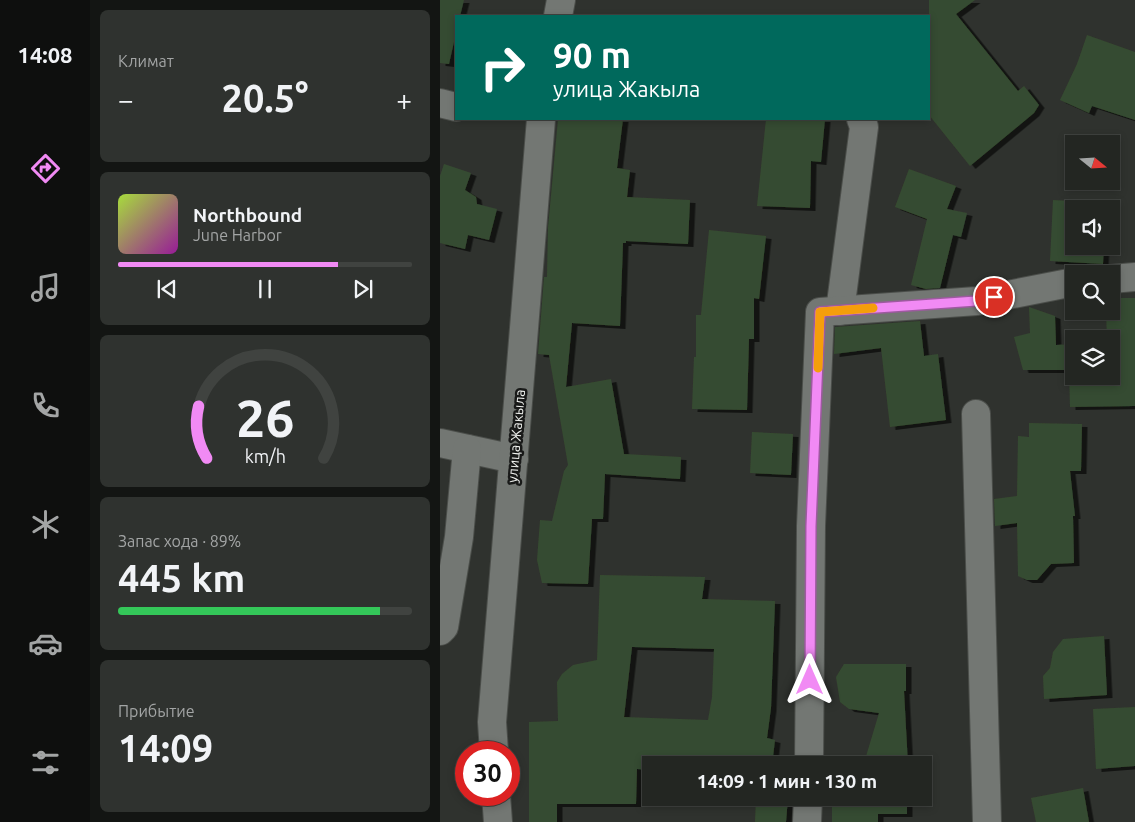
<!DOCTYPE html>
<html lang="ru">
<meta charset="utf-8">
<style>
body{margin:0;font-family:Ubuntu,sans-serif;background:#2f322f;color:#f1f3f6;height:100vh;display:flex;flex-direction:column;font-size:19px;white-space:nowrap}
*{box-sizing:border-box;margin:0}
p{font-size:16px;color:#a3a5a5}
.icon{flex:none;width:28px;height:28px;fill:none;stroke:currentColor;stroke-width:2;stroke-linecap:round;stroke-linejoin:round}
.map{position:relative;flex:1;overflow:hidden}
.details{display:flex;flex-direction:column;gap:10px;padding:10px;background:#131513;width:350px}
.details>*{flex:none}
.banner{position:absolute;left:15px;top:15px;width:475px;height:105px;border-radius:0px;box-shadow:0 2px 8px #0003,0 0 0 1px #404340;background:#00695c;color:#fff;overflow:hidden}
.needle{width:32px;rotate:108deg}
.controls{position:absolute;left:625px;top:135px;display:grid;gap:10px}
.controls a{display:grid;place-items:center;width:55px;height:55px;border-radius:0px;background:#232622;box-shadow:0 2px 8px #0003,0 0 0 1px #404340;font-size:25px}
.speed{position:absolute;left:15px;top:741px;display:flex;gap:10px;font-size:25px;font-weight:700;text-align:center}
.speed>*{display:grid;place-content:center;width:65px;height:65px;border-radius:50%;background:#232622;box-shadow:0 2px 8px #0003,0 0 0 1px #404340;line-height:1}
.speed .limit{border:8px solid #d22;background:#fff;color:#111}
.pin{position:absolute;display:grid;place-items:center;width:42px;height:42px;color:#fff;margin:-21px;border:2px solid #fff;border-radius:50%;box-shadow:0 1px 5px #0007}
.me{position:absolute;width:55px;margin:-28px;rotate:0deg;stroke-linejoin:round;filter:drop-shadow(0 0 4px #0008)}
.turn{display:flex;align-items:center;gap:18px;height:105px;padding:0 15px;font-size:22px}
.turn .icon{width:65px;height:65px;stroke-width:2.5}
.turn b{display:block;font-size:35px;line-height:42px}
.big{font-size:38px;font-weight:700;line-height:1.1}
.details .widget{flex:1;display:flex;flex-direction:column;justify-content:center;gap:8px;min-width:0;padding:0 18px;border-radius:8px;background:#2f322f}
.details .dial{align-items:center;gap:0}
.dial svg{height:130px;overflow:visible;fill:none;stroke:#404340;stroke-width:7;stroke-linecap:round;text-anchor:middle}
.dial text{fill:#f1f3f6;stroke:none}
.song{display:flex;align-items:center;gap:15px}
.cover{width:60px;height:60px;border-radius:8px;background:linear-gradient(135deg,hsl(80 70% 55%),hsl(300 70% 35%))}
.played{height:5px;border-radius:2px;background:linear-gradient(90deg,#f18af4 75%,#404340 75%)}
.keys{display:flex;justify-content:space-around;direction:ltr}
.heat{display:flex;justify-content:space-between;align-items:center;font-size:28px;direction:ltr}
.charge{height:8px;border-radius:4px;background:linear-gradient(90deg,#34c759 89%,#404340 0)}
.trip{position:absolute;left:202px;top:756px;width:290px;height:50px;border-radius:0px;background:#232622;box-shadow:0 2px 8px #0003,0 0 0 1px #404340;font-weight:700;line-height:50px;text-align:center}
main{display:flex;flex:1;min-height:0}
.tabs{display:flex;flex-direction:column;width:90px;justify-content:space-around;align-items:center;background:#0e0f0e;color:#a3a5a5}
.tabs .icon{width:35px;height:35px}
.tabs .active{color:#f18af4}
.tabs b{font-size:22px;color:#f1f3f6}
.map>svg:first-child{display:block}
.building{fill:#364b30;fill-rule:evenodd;filter:url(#shadow)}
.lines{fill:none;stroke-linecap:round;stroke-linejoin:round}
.minor-casing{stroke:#4b4e4a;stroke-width:30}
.minor{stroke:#737773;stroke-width:28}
.route-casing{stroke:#9d5a9f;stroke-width:12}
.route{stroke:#f18af4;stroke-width:9}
.slow{stroke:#f59e0b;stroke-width:9}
.labels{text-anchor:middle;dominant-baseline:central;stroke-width:5;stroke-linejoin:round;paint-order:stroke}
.street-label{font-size:14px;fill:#f1f3f0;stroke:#181918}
</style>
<main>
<nav class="tabs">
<b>14:08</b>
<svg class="icon active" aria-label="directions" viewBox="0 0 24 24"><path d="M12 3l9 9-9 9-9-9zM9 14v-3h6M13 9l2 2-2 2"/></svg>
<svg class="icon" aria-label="music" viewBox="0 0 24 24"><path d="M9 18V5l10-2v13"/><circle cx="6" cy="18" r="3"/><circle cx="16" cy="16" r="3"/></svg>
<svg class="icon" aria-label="phone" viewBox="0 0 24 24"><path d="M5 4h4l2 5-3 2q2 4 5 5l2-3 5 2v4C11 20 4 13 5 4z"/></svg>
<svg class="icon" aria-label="climate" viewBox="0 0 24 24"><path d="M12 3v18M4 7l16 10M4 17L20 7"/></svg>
<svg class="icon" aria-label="car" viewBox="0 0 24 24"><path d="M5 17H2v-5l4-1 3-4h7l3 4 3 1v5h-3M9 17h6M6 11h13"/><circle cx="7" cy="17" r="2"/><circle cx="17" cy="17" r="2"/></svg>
<svg class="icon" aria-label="filters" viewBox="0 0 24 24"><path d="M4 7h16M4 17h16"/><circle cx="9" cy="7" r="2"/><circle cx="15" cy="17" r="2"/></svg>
</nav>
<section class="details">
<div class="widget"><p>Климат</p>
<div class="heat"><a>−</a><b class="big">20.5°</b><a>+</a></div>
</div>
<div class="widget">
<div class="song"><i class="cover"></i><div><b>Northbound</b><p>June Harbor</p></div></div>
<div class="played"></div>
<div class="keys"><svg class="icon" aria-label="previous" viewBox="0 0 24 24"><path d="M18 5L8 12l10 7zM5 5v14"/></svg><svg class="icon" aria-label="pause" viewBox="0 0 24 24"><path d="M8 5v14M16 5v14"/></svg><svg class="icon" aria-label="next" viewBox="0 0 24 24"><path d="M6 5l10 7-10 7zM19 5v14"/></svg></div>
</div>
<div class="widget dial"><svg viewBox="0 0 100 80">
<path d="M14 69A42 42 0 1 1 86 69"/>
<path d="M14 69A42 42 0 0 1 9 37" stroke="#f18af4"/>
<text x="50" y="56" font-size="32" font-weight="700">26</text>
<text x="50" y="72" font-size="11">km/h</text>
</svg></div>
<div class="widget"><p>Запас хода · 89%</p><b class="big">445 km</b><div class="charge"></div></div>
<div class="widget"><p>Прибытие</p><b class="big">14:09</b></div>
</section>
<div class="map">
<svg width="695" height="822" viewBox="0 0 695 822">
<defs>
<filter id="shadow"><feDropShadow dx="5.5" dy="3" stdDeviation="0" flood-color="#0009"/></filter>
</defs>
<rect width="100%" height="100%" fill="#2f322e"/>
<g class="building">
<polygon points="0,0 24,0 20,16 16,16 16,33 9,64 0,63"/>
<polygon points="489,0 535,0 516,14 578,91 584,86 599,105 594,113 530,166 489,115"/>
<polygon points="647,35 695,52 695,120 652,106 649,113 620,100 637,64"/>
<polygon points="118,119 183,119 177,168 190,170 187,197 250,200 248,244 186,241 186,243 183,243 180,326 132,323 126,387 171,379 184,454 241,457 240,479 165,474 163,519 152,519 148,584 102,583 97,560 100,520 112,521 124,471 128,465 109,355 98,354 104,277 107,277 108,228"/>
<polygon points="326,119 385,119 381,162 371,161 370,208 317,206"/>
<polygon points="4,164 31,173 25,190 36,197 37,204 57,209 49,240 28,235 25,249 0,243 0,176"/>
<polygon points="469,169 516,186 507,209 527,213 521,237 513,235 500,288 486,289 471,285 487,219 455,207"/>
<polygon points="613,200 666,203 666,209 634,209 634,246 664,246 663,264 610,261"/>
<polygon points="269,230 326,236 319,299 314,298 314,339 309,339 307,410 252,409 254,357 256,357 256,315 261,315"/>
<polygon points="671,298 695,298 695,406 630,407 629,370 583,370 574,337 590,333 589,307 615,316 616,345 634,344 634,376 671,376 671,339 667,339 666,311 671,311"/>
<polygon points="480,321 484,356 498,354 506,420 450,427 441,348 394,354 395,327"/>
<polygon points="589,423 642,424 641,471 630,471 635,516 633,516 634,563 611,564 597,580 587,580 578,576 577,523 555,526 554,499 577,496 578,436 589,437"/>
<polygon points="312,432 353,434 351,475 310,473"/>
<path d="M160 575 265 577 262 599 335 601 331 708 327 738 335 740 332 765H260L236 761V765H211V770L197 769 196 804H117V822H89V722L118 721 117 682 122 674 133 665 157 660ZM192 647 274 649 272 697 268 720 184 717Z"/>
<polygon points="664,636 667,695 604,699 603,676 610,668 613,652 623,639"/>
<polygon points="404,664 466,664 466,691 464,691 468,765 416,765 424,763 439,713 409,709 400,702 396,677"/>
<polygon points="695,707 695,766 656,769 653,709"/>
<polygon points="643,788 649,822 596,822 591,798"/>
<polygon points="316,798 348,798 346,822 315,822"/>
<polygon points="392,798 467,798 467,814 438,814 438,822 392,822"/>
</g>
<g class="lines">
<defs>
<g id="minor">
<polyline points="118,16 121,0"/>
<polyline points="0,103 16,107"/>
<polyline points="671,279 695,277"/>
<polyline points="400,311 424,127 421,119"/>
<polyline points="536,414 547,822"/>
<polyline points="0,443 74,459"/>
<polyline points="0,631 4,627 19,537 27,449"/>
<polyline points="54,752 52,722 101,119"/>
<polyline points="369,765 371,526 380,312 537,301 634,282"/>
<polyline points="56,795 58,822"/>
<polyline points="367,822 368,798"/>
</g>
</defs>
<use href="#minor" class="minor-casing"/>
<use href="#minor" class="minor"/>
</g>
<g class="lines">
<defs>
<polyline id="route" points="370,680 371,526 380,312 536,301 554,297"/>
</defs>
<use href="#route" class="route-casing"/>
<use href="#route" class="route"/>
<polyline class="slow" points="378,368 380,312 433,308"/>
</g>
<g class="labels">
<g class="street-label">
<text transform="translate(76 436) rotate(-85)">улица Жакыла</text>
</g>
</g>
</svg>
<div class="controls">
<a><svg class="needle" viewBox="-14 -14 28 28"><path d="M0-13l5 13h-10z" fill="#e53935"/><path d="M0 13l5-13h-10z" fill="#a3a5a5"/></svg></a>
<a><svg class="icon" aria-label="sound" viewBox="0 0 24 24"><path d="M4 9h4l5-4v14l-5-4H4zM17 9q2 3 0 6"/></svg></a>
<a><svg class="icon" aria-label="search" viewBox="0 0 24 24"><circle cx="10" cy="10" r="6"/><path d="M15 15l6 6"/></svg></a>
<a><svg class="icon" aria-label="layers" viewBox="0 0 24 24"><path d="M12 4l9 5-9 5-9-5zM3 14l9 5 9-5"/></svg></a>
</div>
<div class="speed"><div class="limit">30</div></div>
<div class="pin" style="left:554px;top:297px;background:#d93025"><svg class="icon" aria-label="arrive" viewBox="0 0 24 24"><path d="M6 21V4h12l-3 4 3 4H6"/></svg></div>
<svg class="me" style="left:370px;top:680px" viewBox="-20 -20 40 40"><path d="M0-17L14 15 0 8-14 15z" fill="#f18af4" stroke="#fff" stroke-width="4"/></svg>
<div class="trip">14:09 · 1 мин · 130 m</div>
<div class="banner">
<div class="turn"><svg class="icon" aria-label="right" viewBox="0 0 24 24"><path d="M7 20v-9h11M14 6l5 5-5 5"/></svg><div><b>90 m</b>улица Жакыла</div></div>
</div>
</div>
</main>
